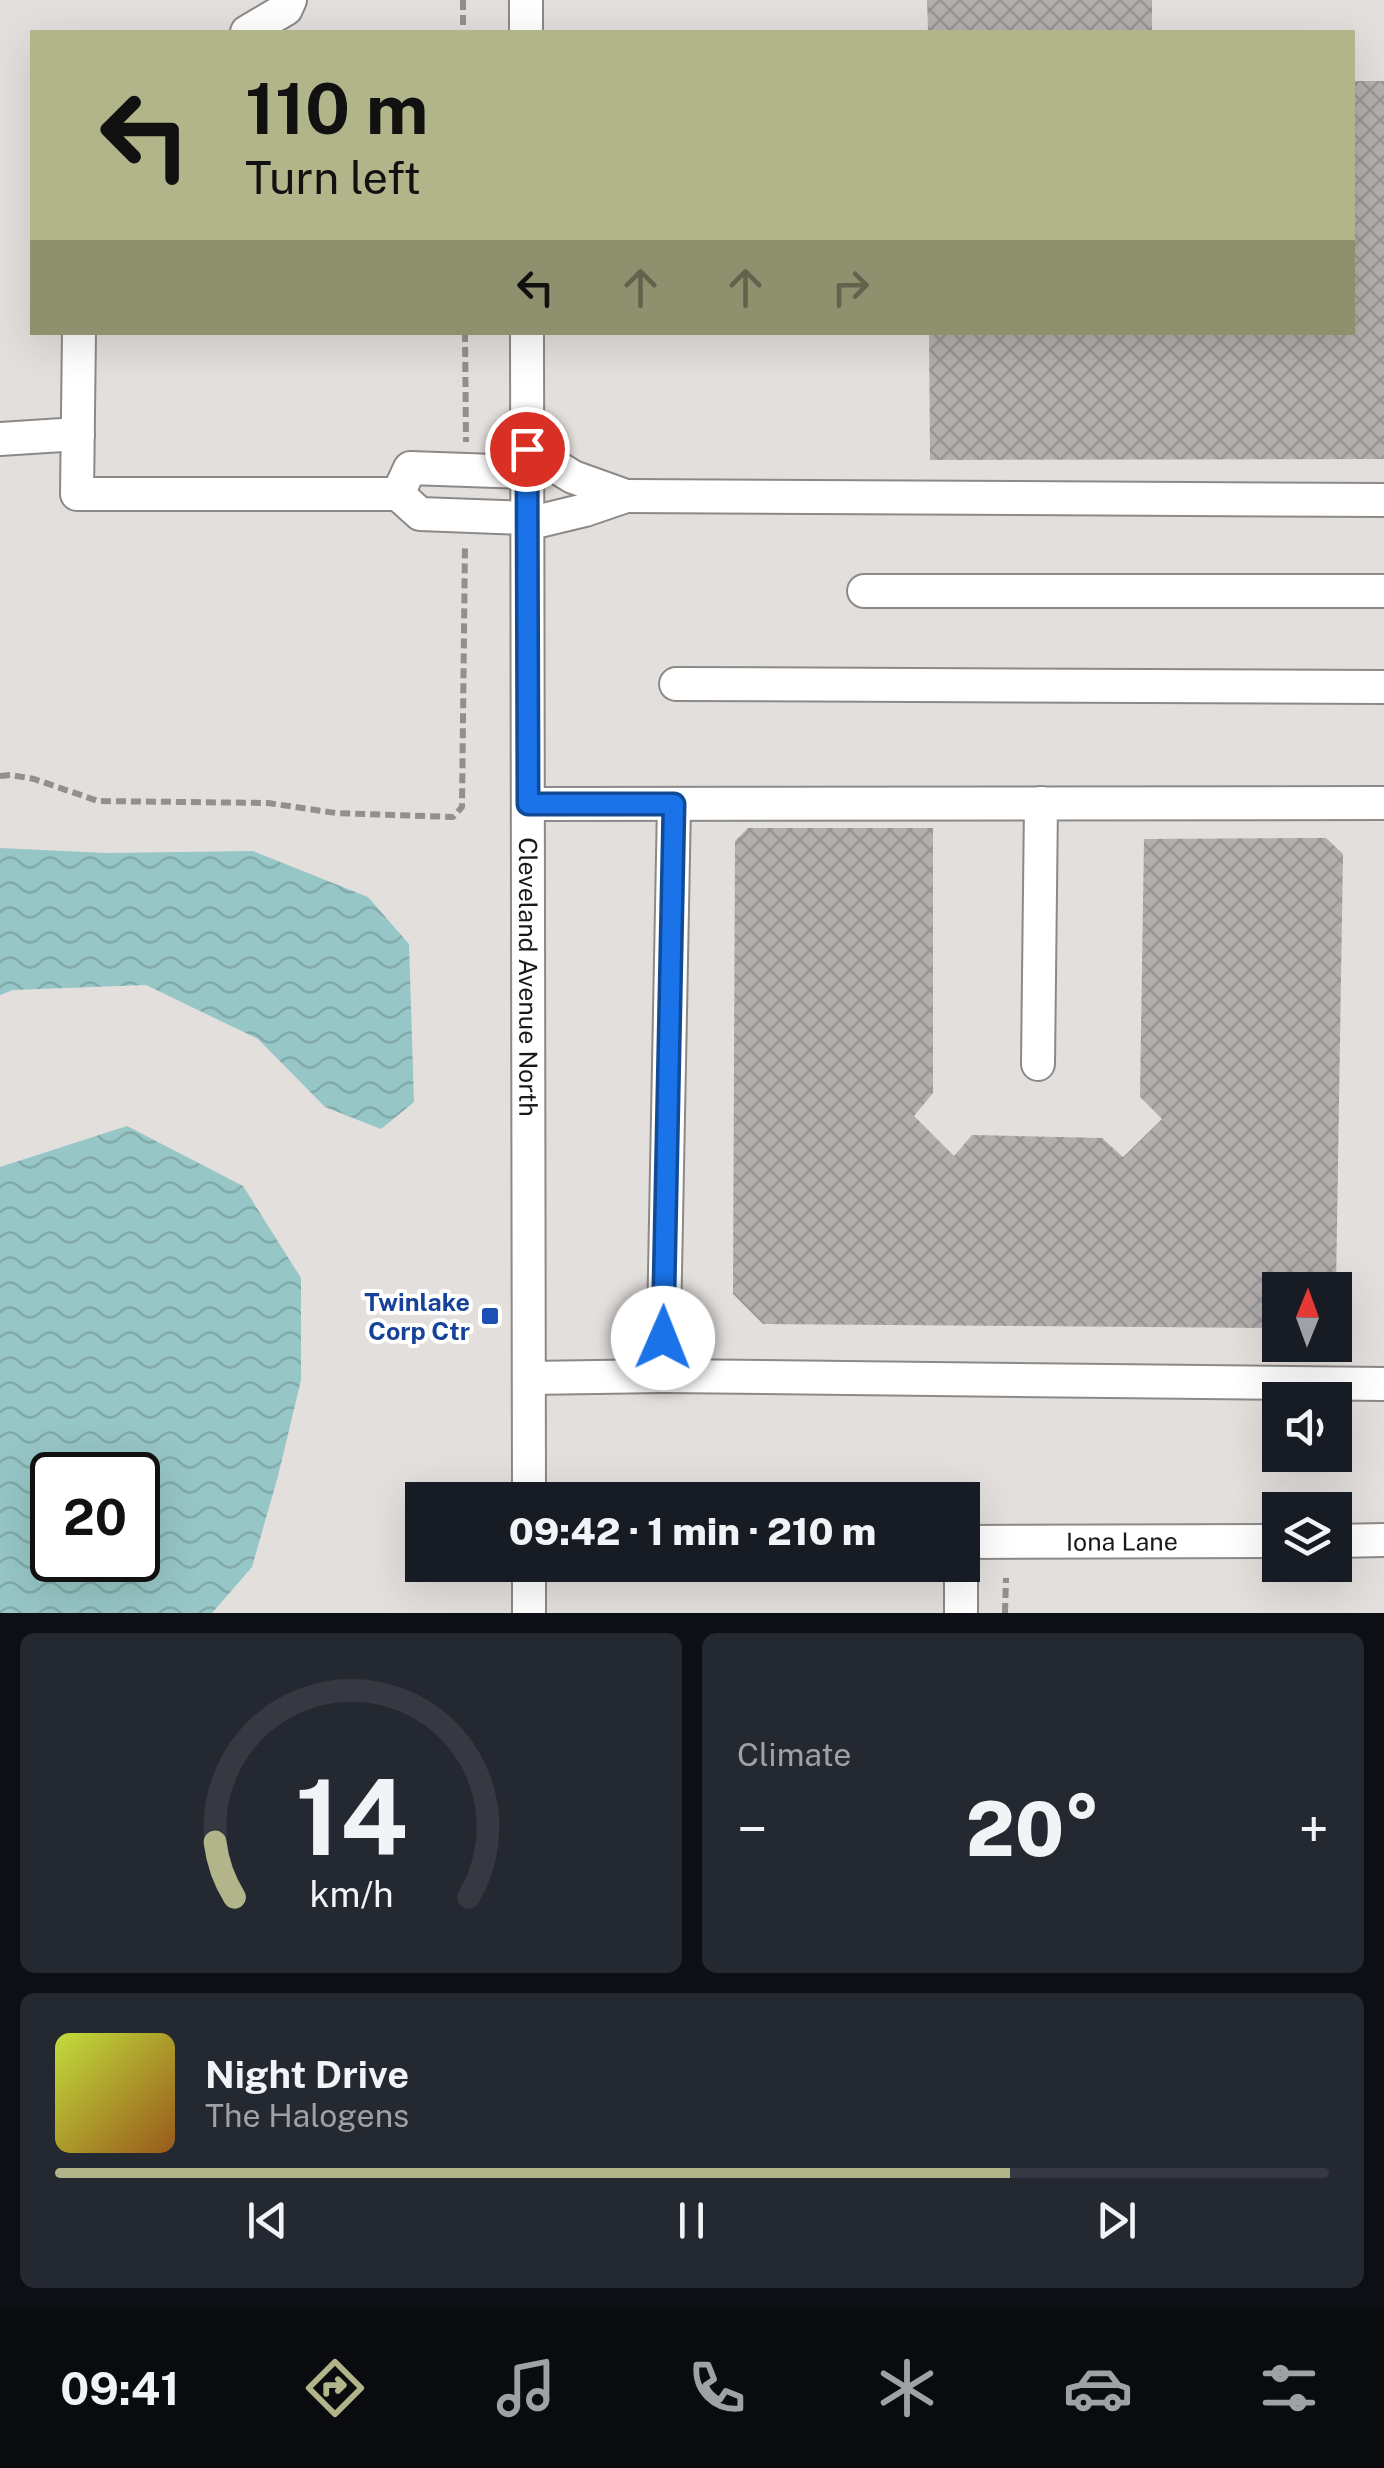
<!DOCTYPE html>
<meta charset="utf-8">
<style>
body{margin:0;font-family:"Public Sans",sans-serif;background:#242831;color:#f1f3f6;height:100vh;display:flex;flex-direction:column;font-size:38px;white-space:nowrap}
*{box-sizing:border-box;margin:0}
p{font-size:32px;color:#9ea1a6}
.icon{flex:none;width:55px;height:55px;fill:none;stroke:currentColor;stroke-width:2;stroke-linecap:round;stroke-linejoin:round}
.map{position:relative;height:1613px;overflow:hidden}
.drawer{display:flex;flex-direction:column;gap:20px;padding:20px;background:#0d0f14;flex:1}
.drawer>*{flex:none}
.hud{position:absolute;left:30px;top:30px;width:1325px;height:305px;border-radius:0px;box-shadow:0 10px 40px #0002;background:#b2b48a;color:#111;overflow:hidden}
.needle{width:65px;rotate:1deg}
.fabs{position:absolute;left:1262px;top:1272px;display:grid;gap:20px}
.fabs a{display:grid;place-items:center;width:90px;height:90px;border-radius:0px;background:#171b24;box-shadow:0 10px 40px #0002;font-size:50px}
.speed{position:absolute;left:30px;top:1452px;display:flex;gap:20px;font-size:50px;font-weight:700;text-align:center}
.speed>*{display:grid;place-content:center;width:130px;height:130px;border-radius:50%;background:#171b24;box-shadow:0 10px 40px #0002;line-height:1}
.speed .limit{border:5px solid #111;border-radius:15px;background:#fff;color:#111}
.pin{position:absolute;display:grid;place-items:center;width:85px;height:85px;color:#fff;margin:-42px;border:5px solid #fff;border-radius:50%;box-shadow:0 2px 10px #0007}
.me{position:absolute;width:110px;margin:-55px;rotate:1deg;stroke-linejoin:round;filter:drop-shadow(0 0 8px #0008)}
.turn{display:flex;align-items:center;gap:35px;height:210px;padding:0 50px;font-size:45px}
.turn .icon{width:130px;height:130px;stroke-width:2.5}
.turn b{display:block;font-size:70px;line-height:85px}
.lanes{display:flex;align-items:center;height:95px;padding:0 50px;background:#0003;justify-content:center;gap:50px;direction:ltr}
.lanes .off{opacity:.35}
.big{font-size:75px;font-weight:800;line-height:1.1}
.drawer .widget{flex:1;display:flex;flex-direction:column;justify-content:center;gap:15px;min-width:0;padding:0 35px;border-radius:15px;background:#242831}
.drawer .dial{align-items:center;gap:0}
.dial svg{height:260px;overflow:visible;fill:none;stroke:#363941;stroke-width:7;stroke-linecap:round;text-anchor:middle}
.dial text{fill:#f1f3f6;stroke:none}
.song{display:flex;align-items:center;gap:30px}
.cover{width:120px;height:120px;border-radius:15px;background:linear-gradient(135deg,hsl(70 70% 55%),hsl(30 70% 35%))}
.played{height:10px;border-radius:5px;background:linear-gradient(90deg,#b2b48a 75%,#363941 75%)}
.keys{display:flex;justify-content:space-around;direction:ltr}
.heat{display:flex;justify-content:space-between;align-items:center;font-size:55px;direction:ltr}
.drawer .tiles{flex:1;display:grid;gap:20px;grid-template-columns:1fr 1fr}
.widget:last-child{grid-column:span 2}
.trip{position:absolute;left:405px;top:1482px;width:575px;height:100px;border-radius:0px;background:#171b24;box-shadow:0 10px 40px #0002;font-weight:800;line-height:100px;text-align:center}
.dock{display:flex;height:160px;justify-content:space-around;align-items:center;background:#090b0e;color:#9ea1a6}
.dock .icon{width:70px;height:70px}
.dock .active{color:#b2b48a}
.dock b{font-size:45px;color:#f1f3f6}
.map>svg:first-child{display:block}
.water{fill:url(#water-waves);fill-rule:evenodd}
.building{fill:url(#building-cross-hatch)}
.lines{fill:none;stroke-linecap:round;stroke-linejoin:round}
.minor-casing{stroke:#8c8987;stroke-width:36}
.path{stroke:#928f8e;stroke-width:6;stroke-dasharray:10 5;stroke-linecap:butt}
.minor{stroke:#fff;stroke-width:32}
.route-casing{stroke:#114b97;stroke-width:25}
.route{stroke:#1a73e8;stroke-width:18}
.transit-dot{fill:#1a4fb4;stroke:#fff;stroke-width:4}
.labels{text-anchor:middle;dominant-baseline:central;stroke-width:8;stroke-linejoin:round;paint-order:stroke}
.street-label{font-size:25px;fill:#1a1919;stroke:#fff}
.transit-label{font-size:25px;font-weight:bold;fill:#164399;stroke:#fff;text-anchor:end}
</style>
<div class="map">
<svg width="1384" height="1613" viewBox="0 0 1384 1613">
<defs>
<pattern id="water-waves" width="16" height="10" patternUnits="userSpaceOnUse" patternTransform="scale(2.5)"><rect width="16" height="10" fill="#97c6c6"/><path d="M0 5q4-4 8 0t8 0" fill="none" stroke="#82aaaa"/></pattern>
<pattern id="building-cross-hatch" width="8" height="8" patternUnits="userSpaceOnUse" patternTransform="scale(2.5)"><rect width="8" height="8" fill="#b2afad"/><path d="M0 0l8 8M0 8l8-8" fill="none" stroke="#989694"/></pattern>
</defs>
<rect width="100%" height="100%" fill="#e3dfdd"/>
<g class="water">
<polygon points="0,848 106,853 253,851 368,897 409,944 414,1102 381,1129 325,1107 258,1039 146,985 13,990 0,995"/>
<path d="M127 1126 243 1186 301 1278V1380L278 1476 252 1567 212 1613H0V1167ZM52 1475H138V1560H52Z"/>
</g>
<g class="building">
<polygon points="927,0 1152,0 1152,32 928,32"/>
<polygon points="1352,81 1384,81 1384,459 930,460 929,332 1352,332"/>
<polygon points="748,828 933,828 933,1093 914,1116 954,1156 972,1135 1102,1138 1123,1157 1162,1119 1140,1097 1144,839 1326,838 1343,854 1336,1290 1280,1290 1280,1328 763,1324 733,1294 735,841"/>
</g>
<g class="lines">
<defs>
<g id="minor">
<polyline points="526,0 526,32"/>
<polyline points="247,32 286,9 290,0"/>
<polyline points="79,332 77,494 398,494 420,514 527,518"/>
<path id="s1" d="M527 332 529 1500"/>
<polyline points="0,439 78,434"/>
<polyline points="527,449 573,477 626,496 585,510 527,524"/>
<polyline points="398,494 410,468 527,472"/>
<polyline points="626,496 1384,500"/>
<polyline points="864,591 1384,591"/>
<polyline points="676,684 1384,687"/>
<polyline points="528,804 1384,803"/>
<polyline points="1038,1064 1041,803"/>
<polyline points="663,1376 1384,1384"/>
<polyline points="529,1378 663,1376 674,804"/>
<polyline points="1335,1541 1384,1540"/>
<path id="s2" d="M962 1542 1280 1541"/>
<polyline points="529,1565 529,1613"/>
<polyline points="961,1613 961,1565"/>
</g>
</defs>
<use href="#minor" class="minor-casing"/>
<g class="path">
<polyline points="463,0 463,32"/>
<polyline points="465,332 466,442"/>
<polyline points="0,776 11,775 34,779 98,801 268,803 336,813 453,817 462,807 465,545"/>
<polyline points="1005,1613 1006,1578"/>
</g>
<use href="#minor" class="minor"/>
</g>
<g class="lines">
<defs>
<polyline id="route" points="527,449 528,804 674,804 663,1338"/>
</defs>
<use href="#route" class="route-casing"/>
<use href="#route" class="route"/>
</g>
<rect class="transit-dot" x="480" y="1306" width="20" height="20" rx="5"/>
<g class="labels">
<g class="street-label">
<text stroke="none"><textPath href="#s1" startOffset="645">Cleveland Avenue North</textPath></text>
<text stroke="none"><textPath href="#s2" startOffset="160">Iona Lane</textPath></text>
</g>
<g class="transit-label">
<text x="470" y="1302">Twinlake<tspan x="470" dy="29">Corp Ctr</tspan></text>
</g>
</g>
</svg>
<div class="fabs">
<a><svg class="needle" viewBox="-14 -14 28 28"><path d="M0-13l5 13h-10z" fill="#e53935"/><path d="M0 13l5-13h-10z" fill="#9ea1a6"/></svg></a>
<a><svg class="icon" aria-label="sound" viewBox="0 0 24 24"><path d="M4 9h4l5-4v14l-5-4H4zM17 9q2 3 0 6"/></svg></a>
<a><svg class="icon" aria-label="layers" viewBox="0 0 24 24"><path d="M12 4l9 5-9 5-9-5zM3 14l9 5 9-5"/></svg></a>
</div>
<div class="speed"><div class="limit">20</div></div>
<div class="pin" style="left:527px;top:449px;background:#d93025"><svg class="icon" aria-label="arrive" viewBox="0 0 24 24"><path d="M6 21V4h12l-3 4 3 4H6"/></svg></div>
<svg class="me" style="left:663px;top:1338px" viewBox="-20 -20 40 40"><circle r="19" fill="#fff"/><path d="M0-13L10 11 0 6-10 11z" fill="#1a73e8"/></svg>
<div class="trip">09:42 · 1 min · 210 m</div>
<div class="hud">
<div class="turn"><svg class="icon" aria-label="left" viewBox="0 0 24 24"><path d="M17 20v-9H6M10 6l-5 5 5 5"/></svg><div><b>110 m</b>Turn left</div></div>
<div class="lanes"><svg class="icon" aria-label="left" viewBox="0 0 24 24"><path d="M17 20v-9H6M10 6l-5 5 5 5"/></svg><svg class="icon off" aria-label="ahead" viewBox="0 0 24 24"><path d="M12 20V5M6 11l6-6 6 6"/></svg><svg class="icon off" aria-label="ahead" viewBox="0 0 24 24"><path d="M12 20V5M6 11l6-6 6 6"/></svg><svg class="icon off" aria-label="right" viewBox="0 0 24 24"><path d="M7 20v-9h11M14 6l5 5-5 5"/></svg></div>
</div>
</div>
<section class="drawer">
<div class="tiles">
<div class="widget dial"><svg viewBox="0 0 100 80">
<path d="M14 69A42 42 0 1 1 86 69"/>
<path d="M14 69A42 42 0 0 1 8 52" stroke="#b2b48a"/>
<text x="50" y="56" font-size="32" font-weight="700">14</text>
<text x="50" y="72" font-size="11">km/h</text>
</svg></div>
<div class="widget"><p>Climate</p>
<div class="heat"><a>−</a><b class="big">20°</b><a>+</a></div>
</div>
<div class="widget">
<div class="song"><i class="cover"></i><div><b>Night Drive</b><p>The Halogens</p></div></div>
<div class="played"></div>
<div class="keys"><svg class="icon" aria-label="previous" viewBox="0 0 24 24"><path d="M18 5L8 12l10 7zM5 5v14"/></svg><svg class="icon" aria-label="pause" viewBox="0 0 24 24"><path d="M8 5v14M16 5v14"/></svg><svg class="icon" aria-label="next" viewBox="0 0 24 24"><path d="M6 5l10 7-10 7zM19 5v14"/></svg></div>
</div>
</div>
</section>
<nav class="dock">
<b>09:41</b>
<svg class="icon active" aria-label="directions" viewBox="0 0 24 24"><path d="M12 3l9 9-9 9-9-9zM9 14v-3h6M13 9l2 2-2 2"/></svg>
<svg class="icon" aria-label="music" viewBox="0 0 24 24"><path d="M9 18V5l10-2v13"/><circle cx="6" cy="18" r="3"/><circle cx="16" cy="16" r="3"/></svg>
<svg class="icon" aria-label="phone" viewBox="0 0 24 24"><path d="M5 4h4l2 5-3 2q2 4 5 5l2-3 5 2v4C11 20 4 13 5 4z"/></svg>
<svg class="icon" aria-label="climate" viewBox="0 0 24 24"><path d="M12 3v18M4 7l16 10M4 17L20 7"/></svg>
<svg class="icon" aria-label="car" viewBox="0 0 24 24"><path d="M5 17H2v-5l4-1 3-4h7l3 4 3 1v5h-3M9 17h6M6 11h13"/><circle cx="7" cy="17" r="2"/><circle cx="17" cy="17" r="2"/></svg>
<svg class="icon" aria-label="filters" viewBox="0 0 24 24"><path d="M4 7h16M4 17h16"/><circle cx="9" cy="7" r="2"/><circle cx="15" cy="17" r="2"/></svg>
</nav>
